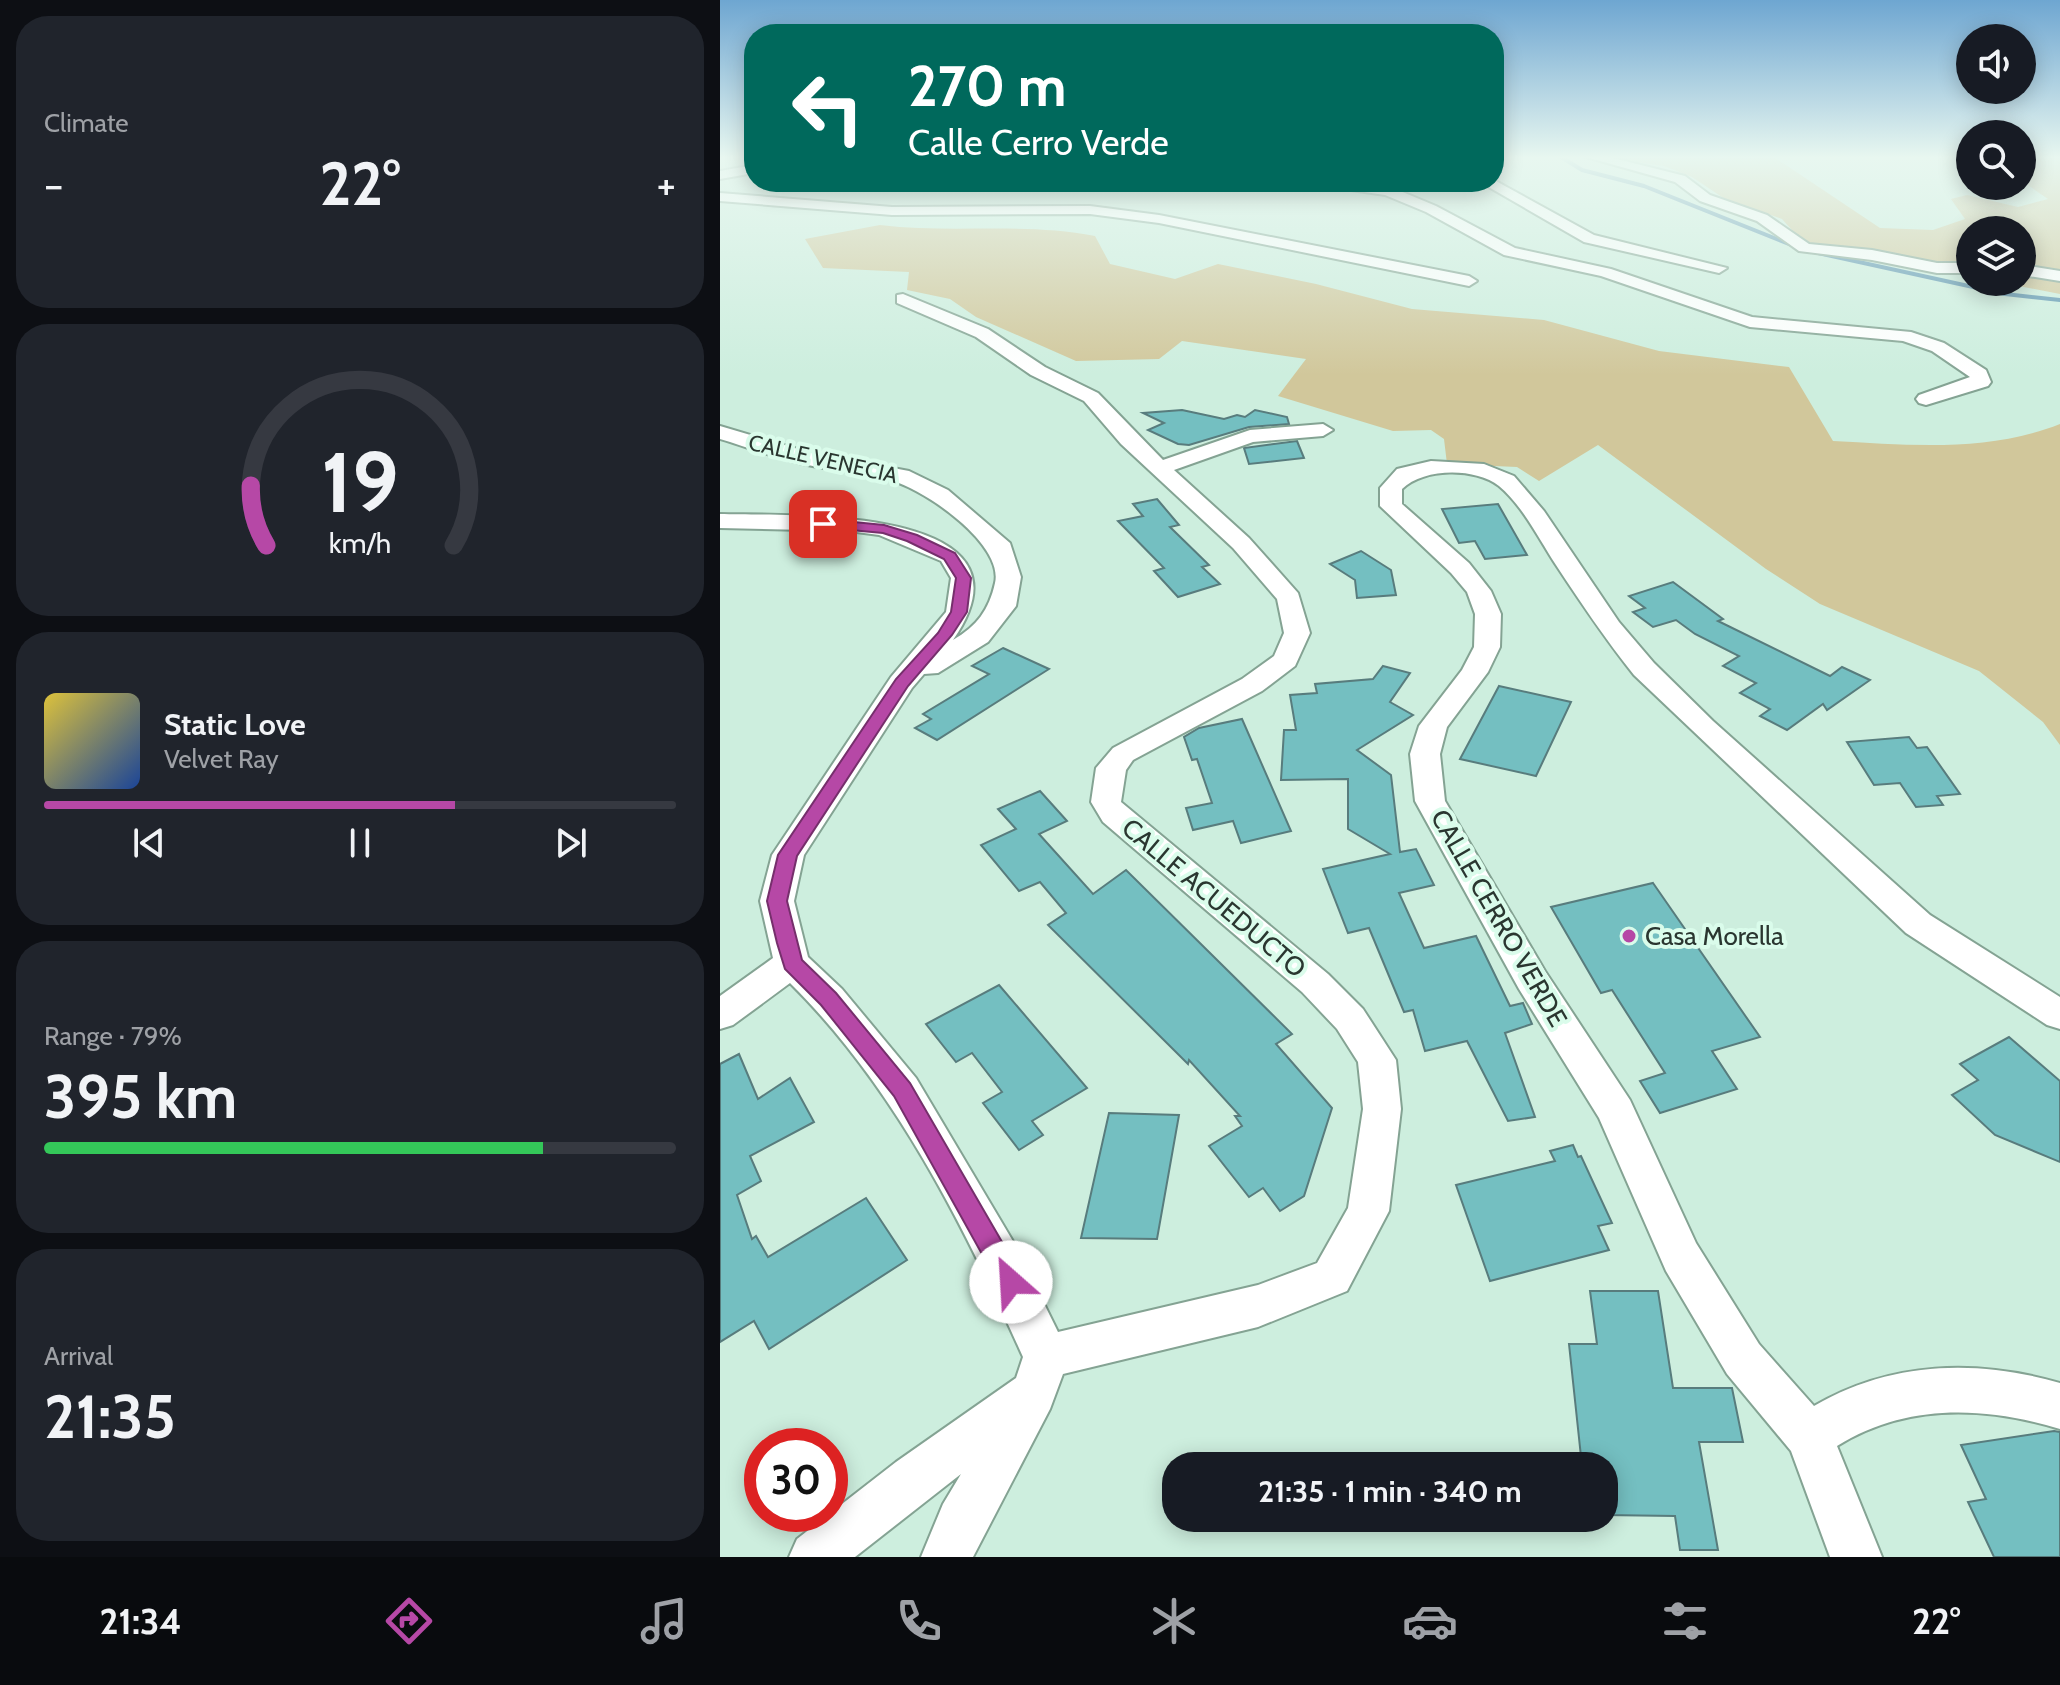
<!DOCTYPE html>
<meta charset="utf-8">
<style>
body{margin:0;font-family:Cabin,sans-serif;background:#20242c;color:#f1f3f6;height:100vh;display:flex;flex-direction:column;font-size:30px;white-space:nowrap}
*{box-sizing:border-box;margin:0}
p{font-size:26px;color:#9ea1a6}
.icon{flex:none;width:44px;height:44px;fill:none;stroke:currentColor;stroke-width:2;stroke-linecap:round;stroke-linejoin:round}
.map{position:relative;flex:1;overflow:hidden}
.details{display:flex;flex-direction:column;gap:16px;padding:16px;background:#0d0f14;width:720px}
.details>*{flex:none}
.banner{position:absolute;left:24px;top:24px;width:760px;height:168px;border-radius:32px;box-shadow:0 4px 20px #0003;background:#00695c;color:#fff;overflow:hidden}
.tools{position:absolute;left:1236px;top:24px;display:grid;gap:16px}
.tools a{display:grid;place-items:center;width:80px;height:80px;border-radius:50%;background:#171b24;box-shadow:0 4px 20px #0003;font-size:40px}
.speed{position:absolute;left:24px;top:1428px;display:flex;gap:16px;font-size:40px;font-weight:700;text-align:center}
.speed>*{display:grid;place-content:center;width:104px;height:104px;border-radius:50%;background:#171b24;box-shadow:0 4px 20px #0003;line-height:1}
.speed .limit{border:12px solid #d22;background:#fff;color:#111}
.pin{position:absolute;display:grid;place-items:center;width:68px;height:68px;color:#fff;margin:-34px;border-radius:16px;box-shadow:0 4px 12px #0006}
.me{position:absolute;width:88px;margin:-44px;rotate:334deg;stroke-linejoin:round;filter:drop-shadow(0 0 6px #0008)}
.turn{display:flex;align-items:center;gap:28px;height:168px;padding:0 32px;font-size:36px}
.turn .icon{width:104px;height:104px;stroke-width:2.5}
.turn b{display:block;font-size:56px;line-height:68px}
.big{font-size:60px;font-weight:700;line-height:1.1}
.details .widget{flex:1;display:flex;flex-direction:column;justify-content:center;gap:12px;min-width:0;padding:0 28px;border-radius:32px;background:#20242c}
.details .dial{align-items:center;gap:0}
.dial svg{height:208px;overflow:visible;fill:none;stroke:#363941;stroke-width:7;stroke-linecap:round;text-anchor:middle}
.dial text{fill:#f1f3f6;stroke:none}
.song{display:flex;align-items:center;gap:24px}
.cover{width:96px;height:96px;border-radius:12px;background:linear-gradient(135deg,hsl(50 70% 55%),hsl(220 70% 35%))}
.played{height:8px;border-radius:4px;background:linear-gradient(90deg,#b648a6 65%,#363941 65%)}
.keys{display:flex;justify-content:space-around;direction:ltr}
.heat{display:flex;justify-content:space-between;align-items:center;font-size:44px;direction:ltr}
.charge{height:12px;border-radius:6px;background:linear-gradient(90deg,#34c759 79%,#363941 0)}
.trip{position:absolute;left:442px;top:1452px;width:456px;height:80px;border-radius:32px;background:#171b24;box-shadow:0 4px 20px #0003;font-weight:700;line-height:80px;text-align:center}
.menu{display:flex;height:128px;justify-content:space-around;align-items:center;background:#090b0e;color:#9ea1a6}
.menu .icon{width:56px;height:56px}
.menu .active{color:#b648a6}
.menu b{font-size:36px;color:#f1f3f6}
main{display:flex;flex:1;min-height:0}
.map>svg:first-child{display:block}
.green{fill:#d1c79b}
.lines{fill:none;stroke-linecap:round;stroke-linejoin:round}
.stream{stroke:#5891ae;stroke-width:4}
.building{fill:#74bfc1;stroke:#587c7d;stroke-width:2}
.minor-casing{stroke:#84a393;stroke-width:4}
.minor{fill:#fff;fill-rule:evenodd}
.route{fill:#b648a6;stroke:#762f6c;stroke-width:2}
.poi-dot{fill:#b648a6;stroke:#dafceb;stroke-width:3}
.labels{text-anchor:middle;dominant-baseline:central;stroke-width:8;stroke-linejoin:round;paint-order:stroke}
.far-street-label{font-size:22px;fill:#2a3630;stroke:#dafceb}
.street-label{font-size:26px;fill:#2a3630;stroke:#dafceb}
.poi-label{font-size:26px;fill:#2a3630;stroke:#dafceb;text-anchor:start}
</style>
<main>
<section class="details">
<div class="widget"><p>Climate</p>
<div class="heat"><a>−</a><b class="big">22°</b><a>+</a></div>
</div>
<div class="widget dial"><svg viewBox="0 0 100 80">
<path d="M14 69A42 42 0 1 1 86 69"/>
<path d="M14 69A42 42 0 0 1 8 46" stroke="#b648a6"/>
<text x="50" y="56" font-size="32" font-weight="700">19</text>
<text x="50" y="72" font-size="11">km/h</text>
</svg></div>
<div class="widget">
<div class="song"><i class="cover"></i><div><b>Static Love</b><p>Velvet Ray</p></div></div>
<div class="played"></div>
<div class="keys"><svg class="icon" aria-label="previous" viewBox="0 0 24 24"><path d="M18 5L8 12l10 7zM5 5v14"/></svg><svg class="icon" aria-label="pause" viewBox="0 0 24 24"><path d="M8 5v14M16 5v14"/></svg><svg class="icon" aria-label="next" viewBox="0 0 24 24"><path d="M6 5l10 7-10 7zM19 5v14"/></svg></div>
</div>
<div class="widget"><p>Range · 79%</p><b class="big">395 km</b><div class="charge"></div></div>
<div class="widget"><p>Arrival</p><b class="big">21:35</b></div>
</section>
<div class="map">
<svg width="1340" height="1557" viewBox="0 0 1340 1557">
<rect width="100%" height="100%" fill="#cdeede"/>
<g class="green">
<polygon points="882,157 1054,157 1160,228 1213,230 1245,219 1231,199 1247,195 1298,207 1328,199 1302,181 1302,157 1340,157 1340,294 1278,282 1302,282 1302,230 1250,230 1250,272 1219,262 1101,248 1080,239 1062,219 1005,199 972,177 944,166"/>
<path d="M160 225C232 234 303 222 375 236L390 264 455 279 498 264 596 284 692 309 824 320 939 351 1069 367 1113 441C1190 445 1267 453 1340 424V745L1323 722 1259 671 1100 604 1046 569 878 445 819 481 797 467 727 464 724 439 711 430 673 431 558 396 586 359 462 341 439 359 356 361 256 317 230 299 187 290 189 272 103 268 85 239Z"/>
</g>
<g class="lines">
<g class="stream">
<polyline points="841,157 862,170 924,186 1084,250"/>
<polyline points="1098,253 1285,294 1340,300"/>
</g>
</g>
<g class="building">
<polygon points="462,410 504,419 517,415 525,417 535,410 567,417 569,424 529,427 469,445 458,444 428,430 444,423 423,413"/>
<polygon points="577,441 584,458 529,464 524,448"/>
<polygon points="437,499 459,525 450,527 489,565 482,567 500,584 458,597 434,571 444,568 398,521 423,516 413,504"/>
<polygon points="778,504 807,555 765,559 755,541 739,543 722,509"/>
<polygon points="641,551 671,570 676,595 637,598 635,580 610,564"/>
<polygon points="953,582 1003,619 998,621 1110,676 1122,667 1150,680 1107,710 1103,704 1067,730 1040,716 1050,709 1020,693 1036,683 1003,666 1019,656 975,634 956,620 933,627 913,612 925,608 909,596"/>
<polygon points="283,648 329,669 217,740 195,728 211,719 203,714 269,674 252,666"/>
<polygon points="663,666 690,673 670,702 693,715 637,750 671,775 680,852 696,849 714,885 679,893 704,948 756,936 790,1006 803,1003 812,1024 785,1033 815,1117 788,1121 747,1041 705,1051 693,1010 684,1012 649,928 628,933 603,869 670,854 628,829 628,779 561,780 564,730 576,730 570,695 597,693 595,684 653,679"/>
<polygon points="779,686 851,702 816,776 740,759"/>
<polygon points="522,719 571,831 521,843 513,821 473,830 466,808 492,803 477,759 472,760 464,737 479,728"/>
<polygon points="1189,737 1197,748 1207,747 1240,794 1217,796 1223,805 1196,807 1180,783 1154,785 1127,742"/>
<polygon points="320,791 347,821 319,834 373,894 406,870 572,1034 556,1044 612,1108 584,1196 560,1211 543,1188 529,1197 489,1146 522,1126 515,1116 520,1116 469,1060 468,1064 328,925 346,913 320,882 299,891 261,845 296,829 278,809"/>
<polygon points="933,883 1040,1037 992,1051 1017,1089 940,1113 920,1081 945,1073 892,990 881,993 831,907"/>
<polygon points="279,985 367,1088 312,1121 323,1135 299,1150 263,1103 282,1092 252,1053 236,1062 206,1024"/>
<polygon points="1289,1037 1340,1081 1340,1162 1275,1135 1232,1095 1258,1080 1240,1064"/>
<polygon points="19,1054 38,1099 70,1078 94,1122 30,1156 41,1181 17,1195 32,1239 36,1236 48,1257 146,1198 187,1260 49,1349 34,1321 0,1342 0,1064"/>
<polygon points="389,1113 459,1115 437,1239 361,1238"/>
<polygon points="853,1145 858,1157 861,1156 892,1223 878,1226 889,1250 770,1281 736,1185 835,1161 830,1151"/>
<polygon points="870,1291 938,1291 953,1388 1012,1388 1023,1442 979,1442 998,1550 960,1550 955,1516 884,1515 884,1466 862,1466 849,1344 877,1344"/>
<polygon points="1334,1431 1340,1432 1340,1557 1274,1557 1248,1502 1266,1499 1241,1445"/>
</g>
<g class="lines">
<defs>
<g id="minor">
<polygon points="866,157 889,157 965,176 990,195 1047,215 1089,244 1152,250 1217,263 1250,263 1250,273 1217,273 1152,260 1079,251 1037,221 980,201 955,182"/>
<polygon points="34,165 34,173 0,179 0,171"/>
<polygon points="774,180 874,235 1007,268 999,273 864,242 760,182"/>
<polygon points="597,182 634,182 673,188 716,206 795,248 891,269 1032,317 1191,332 1224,343 1266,370 1271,382 1268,386 1206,405 1199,403 1196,399 1199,395 1250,377 1212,351 1183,341 1030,327 881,276 784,255 706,212 665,195 604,186"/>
<polygon points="0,193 172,207 370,206 439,215 749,276 757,281 749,286 439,223 370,214 172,215 0,201"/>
<polygon points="1302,265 1340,271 1340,281 1302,275"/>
<path d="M183 294 268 329 325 367 378 393 443 460 530 430 603 424 613 430 603 436 533 442 454 470 529 538 578 593 590 633 575 666 542 691 413 760 406 770 401 802 608 974 643 1009 676 1060 681 1109 669 1211 627 1291 538 1327 343 1374 330 1409 253 1557H201L223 1504 241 1474 135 1557H69L77 1539 176 1462 296 1378 303 1357C243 1224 175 1087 70 983L13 1025 0 1029V996L53 958 40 901 52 855 171 677 226 612 231 578 221 561 159 535 129 531 0 528V514C72 516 327 505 233 640 257 626 269 610 275 583 284 545 207 491 173 481 144 472 112 471 83 464 55 458 27 447 0 439V426L88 452 189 471 228 490 290 543 301 577 296 606 268 642 218 673 204 674 192 688 84 855 74 901 88 957 122 989 196 1078 294 1243 338 1332 538 1285 597 1263 628 1208 643 1109 638 1062 617 1029 582 992 383 822 371 802 376 768 393 748 522 679 554 656 564 633 557 599 513 548 401 444 364 401 311 375 256 337 177 303V295Z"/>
<path d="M711 461 764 464 794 476 824 511 899 622 934 663 993 721 1210 915 1340 997V1029L1327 1025 1186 933 914 675C886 640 861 603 836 565 819 539 803 506 779 486 755 467 703 468 682 489V504L749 563 771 591 781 614 780 647 768 672 727 727 720 754 725 801 825 971 910 1100 976 1243 1039 1344 1094 1406C1171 1361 1257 1359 1340 1383V1429C1264 1406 1186 1403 1117 1446L1162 1557H1110L1071 1451 1007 1374 946 1271 879 1118 799 989 695 801 690 754 699 726 742 670 754 647 755 614 747 592 731 573 660 506V488L677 469Z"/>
</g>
</defs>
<use href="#minor" class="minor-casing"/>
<use href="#minor" class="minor"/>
</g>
<linearGradient id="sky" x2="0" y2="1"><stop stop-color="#6ea6d1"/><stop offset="0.42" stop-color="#e8f7f0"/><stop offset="1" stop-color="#e8f7f0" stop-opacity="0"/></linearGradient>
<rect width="1340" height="375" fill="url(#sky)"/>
<polygon class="route" points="103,519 164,525 197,535 235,553 251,578 247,612 232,635 188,686 77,856 67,901 82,960 116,993 190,1083 300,1273 304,1282 300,1290 291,1294 282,1290 174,1096 101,1005 65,969 57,943 47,901 58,855 176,679 218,633 231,612 236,578 224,559 187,541 163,533 98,527 96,524"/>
<circle class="poi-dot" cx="909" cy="936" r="8"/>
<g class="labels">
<g class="far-street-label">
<text transform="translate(103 459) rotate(13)">CALLE VENECIA</text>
</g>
<g class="street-label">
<text transform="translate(494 898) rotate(40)">CALLE ACUEDUCTO</text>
<text transform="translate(779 918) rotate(60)">CALLE CERRO VERDE</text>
</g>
<g class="poi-label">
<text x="925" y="936">Casa Morella</text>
</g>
</g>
</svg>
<div class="tools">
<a><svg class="icon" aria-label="sound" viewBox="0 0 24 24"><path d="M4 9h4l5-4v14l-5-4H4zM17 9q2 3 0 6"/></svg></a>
<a><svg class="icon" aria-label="search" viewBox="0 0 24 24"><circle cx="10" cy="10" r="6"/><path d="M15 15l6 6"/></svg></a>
<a><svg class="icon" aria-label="layers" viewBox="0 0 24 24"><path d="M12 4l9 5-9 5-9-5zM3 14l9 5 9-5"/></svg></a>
</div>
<div class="speed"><div class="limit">30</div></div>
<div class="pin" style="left:103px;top:524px;background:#d93025"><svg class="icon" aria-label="arrive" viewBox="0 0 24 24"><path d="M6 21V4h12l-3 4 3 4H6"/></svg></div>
<svg class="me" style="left:291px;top:1282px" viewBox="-20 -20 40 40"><circle r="19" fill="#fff"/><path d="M0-13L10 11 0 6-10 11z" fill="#b648a6"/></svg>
<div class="trip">21:35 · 1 min · 340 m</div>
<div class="banner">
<div class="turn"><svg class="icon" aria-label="left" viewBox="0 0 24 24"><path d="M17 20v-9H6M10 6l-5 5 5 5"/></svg><div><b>270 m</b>Calle Cerro Verde</div></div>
</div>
</div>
</main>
<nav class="menu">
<b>21:34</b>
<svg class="icon active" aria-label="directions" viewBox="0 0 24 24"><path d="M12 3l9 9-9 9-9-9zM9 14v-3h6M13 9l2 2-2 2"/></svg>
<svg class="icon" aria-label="music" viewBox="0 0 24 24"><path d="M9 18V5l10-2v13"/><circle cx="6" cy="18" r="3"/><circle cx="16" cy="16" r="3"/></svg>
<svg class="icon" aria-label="phone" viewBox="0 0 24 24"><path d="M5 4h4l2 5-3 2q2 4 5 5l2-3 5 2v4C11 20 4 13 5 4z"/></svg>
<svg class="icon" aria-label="climate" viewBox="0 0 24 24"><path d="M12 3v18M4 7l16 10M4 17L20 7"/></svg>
<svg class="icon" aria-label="car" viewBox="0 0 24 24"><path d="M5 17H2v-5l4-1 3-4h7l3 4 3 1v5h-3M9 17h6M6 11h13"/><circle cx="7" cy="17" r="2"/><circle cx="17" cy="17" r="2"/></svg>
<svg class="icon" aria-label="filters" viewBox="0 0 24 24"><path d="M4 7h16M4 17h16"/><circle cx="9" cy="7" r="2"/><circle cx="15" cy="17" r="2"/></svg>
<b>22°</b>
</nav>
